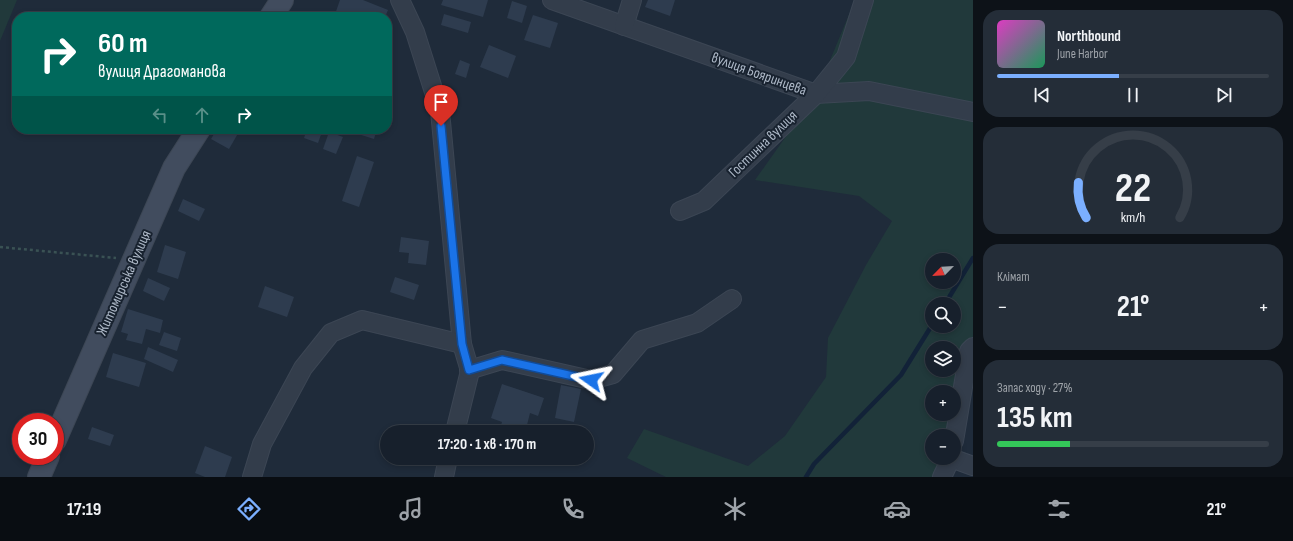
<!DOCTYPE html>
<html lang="uk">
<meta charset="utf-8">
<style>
body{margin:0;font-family:"Sofia Sans Condensed",sans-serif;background:#242d38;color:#f1f3f6;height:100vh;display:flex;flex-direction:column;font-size:15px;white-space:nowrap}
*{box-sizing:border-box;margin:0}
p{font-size:13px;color:#9ea3a9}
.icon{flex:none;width:22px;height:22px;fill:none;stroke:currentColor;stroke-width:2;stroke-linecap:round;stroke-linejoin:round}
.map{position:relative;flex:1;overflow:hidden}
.details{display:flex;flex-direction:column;gap:10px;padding:10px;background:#0d1218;width:320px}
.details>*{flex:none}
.hud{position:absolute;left:12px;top:12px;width:380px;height:122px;border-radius:16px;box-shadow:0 2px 6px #0003,0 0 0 1px #363e48;background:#00695c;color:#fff;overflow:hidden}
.needle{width:26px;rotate:246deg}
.fabs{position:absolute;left:925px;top:253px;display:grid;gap:8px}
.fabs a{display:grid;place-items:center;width:36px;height:36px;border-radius:50%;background:#17202c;box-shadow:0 2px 6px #0003,0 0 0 1px #363e48;font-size:20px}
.speed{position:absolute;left:12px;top:413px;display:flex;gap:8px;font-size:20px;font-weight:700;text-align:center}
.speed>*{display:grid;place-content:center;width:52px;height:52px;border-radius:50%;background:#17202c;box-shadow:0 2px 6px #0003,0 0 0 1px #363e48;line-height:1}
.speed .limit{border:6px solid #d22;background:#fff;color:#111}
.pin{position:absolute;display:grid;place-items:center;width:34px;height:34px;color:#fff;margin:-41px -17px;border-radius:50% 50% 50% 0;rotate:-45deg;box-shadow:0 0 4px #0007}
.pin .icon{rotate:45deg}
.me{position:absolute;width:44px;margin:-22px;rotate:282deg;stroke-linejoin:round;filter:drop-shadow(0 0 3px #0008)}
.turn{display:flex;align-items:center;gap:14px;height:84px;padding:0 20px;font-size:18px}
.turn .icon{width:52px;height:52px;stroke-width:2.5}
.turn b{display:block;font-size:28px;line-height:34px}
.lanes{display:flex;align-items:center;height:38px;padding:0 20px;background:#0003;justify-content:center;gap:20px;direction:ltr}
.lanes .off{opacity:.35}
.big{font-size:30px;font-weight:700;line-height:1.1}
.details .card{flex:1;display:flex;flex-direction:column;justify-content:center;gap:6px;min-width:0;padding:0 14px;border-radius:16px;background:#242d38}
.details .dial{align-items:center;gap:0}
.dial svg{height:104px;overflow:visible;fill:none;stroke:#363e48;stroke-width:7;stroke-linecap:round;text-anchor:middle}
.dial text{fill:#f1f3f6;stroke:none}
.song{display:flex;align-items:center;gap:12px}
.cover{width:48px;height:48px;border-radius:6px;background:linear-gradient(135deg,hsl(310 70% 55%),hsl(150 70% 35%))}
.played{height:4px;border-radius:2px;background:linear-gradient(90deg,#7bafff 45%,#363e48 45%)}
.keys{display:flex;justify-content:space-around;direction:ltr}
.heat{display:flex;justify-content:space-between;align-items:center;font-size:22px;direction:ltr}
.charge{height:6px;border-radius:3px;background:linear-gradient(90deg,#34c759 27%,#363e48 0)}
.trip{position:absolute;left:380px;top:425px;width:214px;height:40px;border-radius:20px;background:#17202c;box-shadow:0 2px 6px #0003,0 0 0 1px #363e48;font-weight:700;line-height:40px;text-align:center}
.tab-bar{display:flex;height:64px;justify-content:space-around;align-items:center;background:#090d12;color:#9ea3a9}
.tab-bar .icon{width:28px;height:28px}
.tab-bar .current{color:#7bafff}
.tab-bar b{font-size:18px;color:#f1f3f6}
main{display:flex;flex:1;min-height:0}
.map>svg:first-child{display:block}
.green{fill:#21393b;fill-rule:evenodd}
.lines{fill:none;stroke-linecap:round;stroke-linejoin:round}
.stream{stroke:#122238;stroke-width:4.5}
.building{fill:#2e3c4f}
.street-casing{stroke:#3c4654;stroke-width:20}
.secondary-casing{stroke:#3c4654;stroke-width:24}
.path{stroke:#3a5254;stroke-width:2.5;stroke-dasharray:3 3;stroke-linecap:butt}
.street{stroke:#333d4b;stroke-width:18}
.secondary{stroke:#414c5e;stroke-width:22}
.route-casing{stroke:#114b97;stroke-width:10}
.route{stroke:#1a73e8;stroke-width:7}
.labels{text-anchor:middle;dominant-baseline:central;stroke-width:4;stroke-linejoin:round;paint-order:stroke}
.street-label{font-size:15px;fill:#adb8c7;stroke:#18222f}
</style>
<main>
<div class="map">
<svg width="973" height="477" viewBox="0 0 973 477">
<rect width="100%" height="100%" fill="#1f2b3a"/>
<g class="green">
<polygon points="0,0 17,0 0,41"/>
<path d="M855 0H973V347L954 436H932V458H951L942 477H666L627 458 644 429 748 466 785 436 826 377 828 338 866 265 892 221 859 196 755 180 816 94ZM932 260H954V282H932ZM932 304H954V326H932ZM932 348H954V370H932ZM932 392H954V414H932Z"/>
</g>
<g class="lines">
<g class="stream">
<polyline points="945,304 973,258"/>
<polyline points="806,477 814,464 901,375 932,325"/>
</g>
</g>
<g class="building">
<polygon points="340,0 363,0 388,10 385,17 334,17"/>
<polygon points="443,0 488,0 483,17 441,5"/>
<polygon points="648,0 675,0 670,16 645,7"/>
<polygon points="512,1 527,6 522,23 507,18"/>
<polygon points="444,14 471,22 468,33 441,25"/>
<polygon points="533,15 558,23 550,48 524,40"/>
<polygon points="489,45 516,56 508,78 480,67"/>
<polygon points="460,60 470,64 466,78 455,74"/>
<polygon points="387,107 391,108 387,119"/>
<polygon points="217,129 240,130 229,149 211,139"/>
<polygon points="307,129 323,129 318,143 304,138"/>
<polygon points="360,129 377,129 374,139 358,134"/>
<polygon points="329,132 343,137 336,154 323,149"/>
<polygon points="357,156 374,162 359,207 342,201"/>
<polygon points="183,199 205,209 199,221 178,211"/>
<polygon points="401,237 429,241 426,265 408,263 409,253 399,252"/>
<polygon points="165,245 186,252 178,279 157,272"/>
<polygon points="395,277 419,285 414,300 390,292"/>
<polygon points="148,278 170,288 164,301 143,291"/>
<polygon points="265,286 294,297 287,317 258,307"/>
<polygon points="128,309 163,320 160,333 146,329 142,344 126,340 128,334 121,332"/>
<polygon points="164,332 181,338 177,351 159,345"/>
<polygon points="148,347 178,360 173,372 144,359"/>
<polygon points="113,353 146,363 139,387 106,377"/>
<polygon points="502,384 544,398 538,416 530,413 527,425 532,429 531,432 499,432 502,422 491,418"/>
<polygon points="561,385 581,389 574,422 555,418"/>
<polygon points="92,427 114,435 110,446 88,439"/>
<polygon points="205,446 232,457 225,477 205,477 195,473"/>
</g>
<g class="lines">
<defs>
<g id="street">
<polyline points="400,0 415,32 440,111 462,344 470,371 455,432"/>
<polyline points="552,0 816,94 869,91 973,112"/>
<polyline points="624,26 632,0"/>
<polyline points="680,211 704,201 816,94 846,57 864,0"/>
<polyline points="469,370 502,360 591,380 613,374 642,340 697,323 732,299"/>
<polyline points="954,441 969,351 973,347"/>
<polyline points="951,458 973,466"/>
<polyline points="252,477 262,444 303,368 331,333 362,320 462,344"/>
<polyline points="444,477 448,458"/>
<polyline points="942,477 951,458"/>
</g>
<g id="secondary">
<polyline points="271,17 282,0"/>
<polyline points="55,440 174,168 199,129"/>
<polyline points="39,477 48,456"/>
</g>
</defs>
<use href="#street" class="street-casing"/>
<use href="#secondary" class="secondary-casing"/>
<polyline class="path" points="0,247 116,258"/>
<use href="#street" class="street"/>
<use href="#secondary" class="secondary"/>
</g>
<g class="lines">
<defs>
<polyline id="route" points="441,126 462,344 469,370 502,360 591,380"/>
</defs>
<use href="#route" class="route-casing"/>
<use href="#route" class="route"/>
</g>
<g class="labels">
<g class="street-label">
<text transform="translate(759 74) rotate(20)">вулиця Бояринцева</text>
<text transform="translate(763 144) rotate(-44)">Гостинна вулиця</text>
<text transform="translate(124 283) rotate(-66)">Житомирська вулиця</text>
</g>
</g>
</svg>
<div class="fabs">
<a><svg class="needle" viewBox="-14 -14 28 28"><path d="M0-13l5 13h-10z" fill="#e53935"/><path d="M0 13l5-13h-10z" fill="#9ea3a9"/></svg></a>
<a><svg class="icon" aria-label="search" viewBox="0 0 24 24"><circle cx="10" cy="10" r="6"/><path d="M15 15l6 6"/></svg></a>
<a><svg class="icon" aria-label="layers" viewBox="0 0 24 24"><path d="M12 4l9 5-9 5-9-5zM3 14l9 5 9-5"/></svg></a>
<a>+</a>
<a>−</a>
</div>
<div class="speed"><div class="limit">30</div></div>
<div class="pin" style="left:441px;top:126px;background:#d93025"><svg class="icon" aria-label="arrive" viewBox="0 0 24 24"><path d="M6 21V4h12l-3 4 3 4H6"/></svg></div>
<svg class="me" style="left:591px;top:380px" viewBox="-20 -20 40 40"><path d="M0-17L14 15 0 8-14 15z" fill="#1a73e8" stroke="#fff" stroke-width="4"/></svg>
<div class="trip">17:20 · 1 хв · 170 m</div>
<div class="hud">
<div class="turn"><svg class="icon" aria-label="right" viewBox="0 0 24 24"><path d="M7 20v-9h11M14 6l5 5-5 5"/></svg><div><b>60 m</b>вулиця Драгоманова</div></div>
<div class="lanes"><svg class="icon off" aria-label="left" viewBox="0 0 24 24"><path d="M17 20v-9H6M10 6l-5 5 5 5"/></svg><svg class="icon off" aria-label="ahead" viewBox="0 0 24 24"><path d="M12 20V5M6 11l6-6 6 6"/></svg><svg class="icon" aria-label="right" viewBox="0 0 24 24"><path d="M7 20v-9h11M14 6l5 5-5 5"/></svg></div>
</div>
</div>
<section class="details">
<div class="card">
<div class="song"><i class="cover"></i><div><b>Northbound</b><p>June Harbor</p></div></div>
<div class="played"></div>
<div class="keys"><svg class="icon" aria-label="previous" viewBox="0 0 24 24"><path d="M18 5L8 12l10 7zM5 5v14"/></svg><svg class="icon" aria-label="pause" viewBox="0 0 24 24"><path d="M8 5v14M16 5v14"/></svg><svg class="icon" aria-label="next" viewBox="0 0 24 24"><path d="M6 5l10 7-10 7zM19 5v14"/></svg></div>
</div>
<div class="card dial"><svg viewBox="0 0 100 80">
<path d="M14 69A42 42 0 1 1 86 69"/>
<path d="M14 69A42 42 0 0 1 8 42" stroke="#7bafff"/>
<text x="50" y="56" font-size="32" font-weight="700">22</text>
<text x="50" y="72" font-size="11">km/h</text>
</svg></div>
<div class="card"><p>Клімат</p>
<div class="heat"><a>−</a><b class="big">21°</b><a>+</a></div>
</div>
<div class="card"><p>Запас ходу · 27%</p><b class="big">135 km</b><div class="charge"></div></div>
</section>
</main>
<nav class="tab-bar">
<b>17:19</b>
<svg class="icon current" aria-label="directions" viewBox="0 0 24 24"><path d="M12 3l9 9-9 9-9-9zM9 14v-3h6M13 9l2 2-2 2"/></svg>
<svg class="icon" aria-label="music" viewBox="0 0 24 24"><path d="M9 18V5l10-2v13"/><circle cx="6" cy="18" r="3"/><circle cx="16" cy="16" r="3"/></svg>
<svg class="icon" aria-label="phone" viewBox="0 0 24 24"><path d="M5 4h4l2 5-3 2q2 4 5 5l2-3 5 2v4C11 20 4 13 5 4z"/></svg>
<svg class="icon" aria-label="climate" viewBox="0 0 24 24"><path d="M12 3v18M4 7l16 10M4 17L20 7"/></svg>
<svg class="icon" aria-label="car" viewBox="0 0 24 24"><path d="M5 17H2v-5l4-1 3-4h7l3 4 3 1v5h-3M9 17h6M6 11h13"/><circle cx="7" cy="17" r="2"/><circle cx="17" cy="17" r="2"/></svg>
<svg class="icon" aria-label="filters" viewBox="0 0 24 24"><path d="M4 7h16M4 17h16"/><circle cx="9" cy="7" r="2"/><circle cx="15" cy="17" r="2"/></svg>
<b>21°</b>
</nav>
